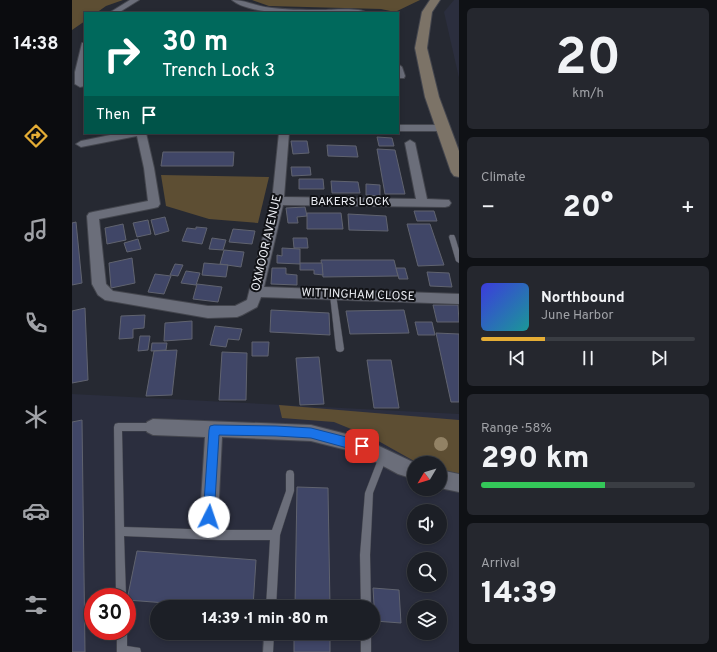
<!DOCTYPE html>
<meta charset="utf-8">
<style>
body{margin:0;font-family:Overpass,sans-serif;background:#25272e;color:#f1f3f6;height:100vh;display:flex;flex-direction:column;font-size:15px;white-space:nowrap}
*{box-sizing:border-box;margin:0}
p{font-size:13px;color:#a0a2a7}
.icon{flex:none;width:22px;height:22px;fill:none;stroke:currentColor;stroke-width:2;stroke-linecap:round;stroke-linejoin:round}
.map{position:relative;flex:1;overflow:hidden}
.sheet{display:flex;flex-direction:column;gap:8px;padding:8px;background:#0f1115;width:258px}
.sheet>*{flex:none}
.banner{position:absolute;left:12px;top:12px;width:315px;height:122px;border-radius:0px;box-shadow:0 2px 6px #0003,0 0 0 1px #3a3d43;background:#00695c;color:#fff;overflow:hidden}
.needle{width:26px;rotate:232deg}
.tools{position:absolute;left:335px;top:456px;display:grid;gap:8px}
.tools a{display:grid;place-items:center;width:40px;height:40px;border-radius:50%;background:#1c1f26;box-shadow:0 2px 6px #0003,0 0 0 1px #3a3d43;font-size:20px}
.speed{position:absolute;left:12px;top:588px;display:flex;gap:8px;font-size:20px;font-weight:700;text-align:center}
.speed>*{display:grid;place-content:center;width:52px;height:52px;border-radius:50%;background:#1c1f26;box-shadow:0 2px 6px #0003,0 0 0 1px #3a3d43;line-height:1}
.speed .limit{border:6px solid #d22;background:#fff;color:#111}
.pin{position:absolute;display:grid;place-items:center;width:34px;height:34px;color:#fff;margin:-17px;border-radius:8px;box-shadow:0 2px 6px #0006}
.me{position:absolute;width:44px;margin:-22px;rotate:4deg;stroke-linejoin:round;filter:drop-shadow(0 0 3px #0008)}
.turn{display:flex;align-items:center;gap:14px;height:84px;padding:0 12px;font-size:18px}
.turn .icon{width:52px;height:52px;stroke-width:2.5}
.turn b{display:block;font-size:28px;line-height:34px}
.then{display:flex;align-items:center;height:38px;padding:0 12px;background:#0003;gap:8px;font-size:15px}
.big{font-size:30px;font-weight:800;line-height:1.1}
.sheet .widget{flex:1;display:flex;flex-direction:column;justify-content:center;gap:6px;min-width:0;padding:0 14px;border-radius:6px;background:#25272e}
.sheet .dial{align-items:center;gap:0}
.dial b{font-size:52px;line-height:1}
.song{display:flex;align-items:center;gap:12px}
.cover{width:48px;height:48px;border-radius:6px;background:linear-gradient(135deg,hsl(240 70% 55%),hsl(180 70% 35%))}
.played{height:4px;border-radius:2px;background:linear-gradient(90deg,#e5ad35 30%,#3a3d43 30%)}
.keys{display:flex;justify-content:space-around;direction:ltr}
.heat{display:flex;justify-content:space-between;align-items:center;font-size:22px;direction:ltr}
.charge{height:6px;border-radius:3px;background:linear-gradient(90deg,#34c759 58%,#3a3d43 0)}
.trip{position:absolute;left:78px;top:600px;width:230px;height:40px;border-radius:20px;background:#1c1f26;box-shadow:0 2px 6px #0003,0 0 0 1px #3a3d43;font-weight:800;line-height:40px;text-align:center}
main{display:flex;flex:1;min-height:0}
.tab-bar{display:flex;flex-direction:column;width:72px;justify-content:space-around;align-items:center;background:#0b0c0f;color:#a0a2a7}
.tab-bar .icon{width:28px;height:28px}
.tab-bar .on{color:#e5ad35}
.tab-bar b{font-size:18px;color:#f1f3f6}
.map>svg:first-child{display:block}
.built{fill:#2b2e3e;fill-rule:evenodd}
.green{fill:#5d4e33}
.building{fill:#404667;stroke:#60636f}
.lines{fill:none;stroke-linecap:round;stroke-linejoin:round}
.lane-casing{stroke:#44464e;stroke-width:1}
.street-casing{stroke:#44464e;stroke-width:2}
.secondary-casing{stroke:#44464e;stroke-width:2}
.lane{fill:#6b6e7a;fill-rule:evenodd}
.street{fill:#6b6e7a;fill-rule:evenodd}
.secondary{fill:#7c7367;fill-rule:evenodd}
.tree{fill:#928265}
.route{fill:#1a73e8;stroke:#114b97}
.labels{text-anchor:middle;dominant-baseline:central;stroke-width:4;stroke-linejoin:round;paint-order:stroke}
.street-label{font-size:12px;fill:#eaecf2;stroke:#111216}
</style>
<main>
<nav class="tab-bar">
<b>14:38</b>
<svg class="icon on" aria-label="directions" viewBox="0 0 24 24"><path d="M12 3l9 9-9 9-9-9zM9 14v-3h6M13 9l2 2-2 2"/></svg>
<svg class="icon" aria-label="music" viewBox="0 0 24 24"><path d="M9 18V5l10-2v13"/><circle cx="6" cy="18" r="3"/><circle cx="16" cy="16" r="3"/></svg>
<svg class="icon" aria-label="phone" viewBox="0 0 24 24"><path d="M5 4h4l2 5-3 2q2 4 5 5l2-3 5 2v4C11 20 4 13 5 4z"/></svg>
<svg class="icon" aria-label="climate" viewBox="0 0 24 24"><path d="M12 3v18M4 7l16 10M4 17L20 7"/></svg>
<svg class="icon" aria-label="car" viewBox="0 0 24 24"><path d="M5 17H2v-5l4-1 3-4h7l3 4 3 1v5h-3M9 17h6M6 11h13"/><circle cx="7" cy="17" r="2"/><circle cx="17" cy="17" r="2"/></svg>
<svg class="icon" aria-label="filters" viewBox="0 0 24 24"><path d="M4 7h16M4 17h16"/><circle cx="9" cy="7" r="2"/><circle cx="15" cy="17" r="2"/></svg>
</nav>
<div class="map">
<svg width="387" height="652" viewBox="0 0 387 652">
<rect width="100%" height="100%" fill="#262932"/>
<g class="built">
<polygon points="382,0 387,0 387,78 372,12"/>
<path d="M0 394 387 414V652H0ZM342 463H368V489H342ZM342 511H368V537H342ZM342 559H368V585H342ZM21 597H55V631H21ZM85 607H301V633H85ZM342 607H368V633H342Z"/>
</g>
<g class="green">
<polygon points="0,0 51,0 34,6 24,13 13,13 13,21 0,30"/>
<polygon points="180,0 348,0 323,12 309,9 197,6"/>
<polygon points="89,175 197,177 186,223 137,219 94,206"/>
<polygon points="207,405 387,420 387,474 376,473 368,470 368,463 348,463 342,461 301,438 262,422 210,418"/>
</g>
<g class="building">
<polygon points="305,137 320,138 322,146 307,146"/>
<polygon points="219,141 235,141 237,153 221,154"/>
<polygon points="255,145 284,146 286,157 256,156"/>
<polygon points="305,149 323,150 333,194 313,194"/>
<polygon points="91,152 162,152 161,166 89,166"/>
<polygon points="219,167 238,167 239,175 220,176"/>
<polygon points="227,179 251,179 252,189 227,189"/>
<polygon points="259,181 286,182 288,193 260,193"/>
<polygon points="294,184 308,185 308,196 294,195"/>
<polygon points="233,207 235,216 225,217 226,223 216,223 214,208"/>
<polygon points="342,211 362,211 365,221 345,221"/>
<polygon points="235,213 269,213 271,229 235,229"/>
<polygon points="276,214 314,216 316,231 277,230"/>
<polygon points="93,217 97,231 83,235 79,220"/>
<polygon points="76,220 79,234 65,237 61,223"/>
<polygon points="4,222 10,283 0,285 0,223"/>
<polygon points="51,224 54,240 35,244 33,228"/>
<polygon points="335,224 358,224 372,265 346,266"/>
<polygon points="124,227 135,228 130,244 110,241 115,228 124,229"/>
<polygon points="161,229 183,231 180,244 157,242"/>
<polygon points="140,238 154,240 151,250 137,249"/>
<polygon points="221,238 235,238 236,248 222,248"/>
<polygon points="66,239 69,249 55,252 52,243"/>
<polygon points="210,248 228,249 228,264 205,263 205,255 210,256"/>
<polygon points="152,250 172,252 169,267 148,264"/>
<polygon points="60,258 63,283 39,288 37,263"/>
<polygon points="249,260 322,260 326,276 251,277"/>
<polygon points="132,263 156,265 154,277 130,275"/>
<polygon points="228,263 250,263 251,275 242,274 242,270 228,270"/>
<polygon points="103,264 111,265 106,276 98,275"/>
<polygon points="200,268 214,268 214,274 225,275 225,285 199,284"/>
<polygon points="324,268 333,268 336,279 327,279"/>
<polygon points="114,271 128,273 124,285 109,283"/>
<polygon points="355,272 377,273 380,287 358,286"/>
<polygon points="83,274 99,276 92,294 76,292"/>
<polygon points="125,284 150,287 146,302 121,299"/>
<polygon points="361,305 386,305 387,322 365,322"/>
<polygon points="13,308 16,380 0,383 0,311"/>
<polygon points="199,310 257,313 258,335 198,332"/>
<polygon points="332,310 337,333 278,334 274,311"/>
<polygon points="73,315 72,328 61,329 61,338 47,339 49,316"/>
<polygon points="120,321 120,339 92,341 93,323"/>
<polygon points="343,322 360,322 363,335 346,335"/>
<polygon points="143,326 170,329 167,340 156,339 154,347 138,345"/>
<polygon points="364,333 387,334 387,402 379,402"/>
<polygon points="68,336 78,336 76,350 66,351"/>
<polygon points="180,342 197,342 196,356 180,356"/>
<polygon points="80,343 95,343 94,350 79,351"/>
<polygon points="105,350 100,395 74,396 82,351"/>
<polygon points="150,352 175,353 174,400 147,400"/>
<polygon points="247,357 252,404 228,405 224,358"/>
<polygon points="295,360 319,360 327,408 302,408"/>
<polygon points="10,420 13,652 0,652 0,422"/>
<polygon points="225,487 256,488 258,607 223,607"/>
<polygon points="65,551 184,560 181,607 146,607 55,600"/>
<polygon points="301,588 327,590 329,623 303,621"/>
<rect x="222" y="633" width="36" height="19"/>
</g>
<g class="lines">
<defs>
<g id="lane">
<polygon points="378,235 382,235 383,237 387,250 387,263 384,261 377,237"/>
<polygon points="261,292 264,295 272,349 271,351 268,352 265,351 264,349 258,295"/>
<polygon points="46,423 81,423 84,424 85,427 84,430 81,431 50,431 52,527 147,530 200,530 214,491 214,474 215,471 218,470 221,471 222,474 222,491 208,535 204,607 194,607 198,540 147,540 52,536 54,597 44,597 42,427 43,424"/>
<polygon points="311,453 314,454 315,457 301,493 298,555 299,607 289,607 288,555 293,493 308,454"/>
<polygon points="45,631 55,631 55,646 68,648 69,652 45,652"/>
<polygon points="192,633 202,633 201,652 191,652"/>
<rect x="289" y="633" width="10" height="19"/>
</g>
<g id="street">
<polygon points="58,0 67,0 46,13 37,13"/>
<path d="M160 0C172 0 182 5 193 7 212 10 231 10 249 10 259 10 288 7 295 13 265 13 182 19 160 0Z"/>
<polygon points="10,43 13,43 11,72 13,86 8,87 3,84 3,72"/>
<polygon points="326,64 330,67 333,76 332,78 326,78"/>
<polygon points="326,125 371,125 376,128 371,131 326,131"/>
<polygon points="48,133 74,133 82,168 88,204 86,207 82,208 27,219 34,284 41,291 136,306 163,306 175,300 200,201 207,133 217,133 212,197 344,199 333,143 338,140 343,143 355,199 377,200 379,203 377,206 373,207 211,205 192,287 387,294 387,304 189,297 185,307 170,315 165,317 136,318 33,300 26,295 20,284 15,216 17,213 21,212 76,201 72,168 65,136 9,147 4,144 9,141"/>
<polygon points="81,419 239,425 290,438 343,463 342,479 326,474 287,453 239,441 150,437 146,517 143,523 137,526 131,523 128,517 133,437 81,435 75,432 73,427 75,422"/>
<polygon points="368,470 387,474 387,492 368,488"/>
</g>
<polygon id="secondary" points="358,0 368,0 360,12 355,48 367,97 387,151 387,177 382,176 379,172 353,97 343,48 350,12"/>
</defs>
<use href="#lane" class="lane-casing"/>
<use href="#street" class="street-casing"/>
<use href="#secondary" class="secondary-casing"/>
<use href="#lane" class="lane"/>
<use href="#street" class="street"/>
<use href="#secondary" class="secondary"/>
</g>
<circle class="tree" cx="369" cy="444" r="7"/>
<polygon class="route" points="142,425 204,426 239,428 290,441 294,443 296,446 294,450 290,452 239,438 204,436 147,435 142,517 141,522 137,523 132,522 131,517 137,430 138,426"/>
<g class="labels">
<g class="street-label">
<text x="278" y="202">BAKERS LOCK</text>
<text transform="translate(195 243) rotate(-77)">OXMOOR AVENUE</text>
<text transform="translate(286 295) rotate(2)">WITTINGHAM CLOSE</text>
</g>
</g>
</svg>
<div class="tools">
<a><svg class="needle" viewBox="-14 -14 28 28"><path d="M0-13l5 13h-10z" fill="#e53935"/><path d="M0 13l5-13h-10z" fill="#a0a2a7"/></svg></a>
<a><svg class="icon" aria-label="sound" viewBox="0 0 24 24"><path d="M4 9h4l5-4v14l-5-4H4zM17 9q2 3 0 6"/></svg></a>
<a><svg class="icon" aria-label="search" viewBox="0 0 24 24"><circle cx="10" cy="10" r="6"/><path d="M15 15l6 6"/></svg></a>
<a><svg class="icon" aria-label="layers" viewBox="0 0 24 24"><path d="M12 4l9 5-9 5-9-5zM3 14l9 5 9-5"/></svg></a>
</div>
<div class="speed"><div class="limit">30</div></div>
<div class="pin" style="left:290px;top:446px;background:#d93025"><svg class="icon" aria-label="arrive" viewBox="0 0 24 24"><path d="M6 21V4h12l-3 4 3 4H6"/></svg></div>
<svg class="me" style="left:137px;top:517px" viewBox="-20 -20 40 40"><circle r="19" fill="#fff"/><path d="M0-13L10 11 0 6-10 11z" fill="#1a73e8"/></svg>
<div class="trip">14:39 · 1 min · 80 m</div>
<div class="banner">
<div class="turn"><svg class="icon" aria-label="right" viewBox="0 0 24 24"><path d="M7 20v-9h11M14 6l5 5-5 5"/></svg><div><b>30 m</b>Trench Lock 3</div></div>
<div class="then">Then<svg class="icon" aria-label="arrive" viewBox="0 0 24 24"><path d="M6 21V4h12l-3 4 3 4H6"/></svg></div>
</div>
</div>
<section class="sheet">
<div class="widget dial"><b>20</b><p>km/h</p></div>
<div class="widget"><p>Climate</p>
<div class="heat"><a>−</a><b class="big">20°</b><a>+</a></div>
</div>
<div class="widget">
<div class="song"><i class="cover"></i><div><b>Northbound</b><p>June Harbor</p></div></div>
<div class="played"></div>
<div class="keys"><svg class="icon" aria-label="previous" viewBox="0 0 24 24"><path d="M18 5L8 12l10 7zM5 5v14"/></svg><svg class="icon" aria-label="pause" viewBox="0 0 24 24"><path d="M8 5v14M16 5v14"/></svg><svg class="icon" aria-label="next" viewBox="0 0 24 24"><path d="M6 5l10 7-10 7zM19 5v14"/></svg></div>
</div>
<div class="widget"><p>Range · 58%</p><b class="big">290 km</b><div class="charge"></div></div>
<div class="widget"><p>Arrival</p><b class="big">14:39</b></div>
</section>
</main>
